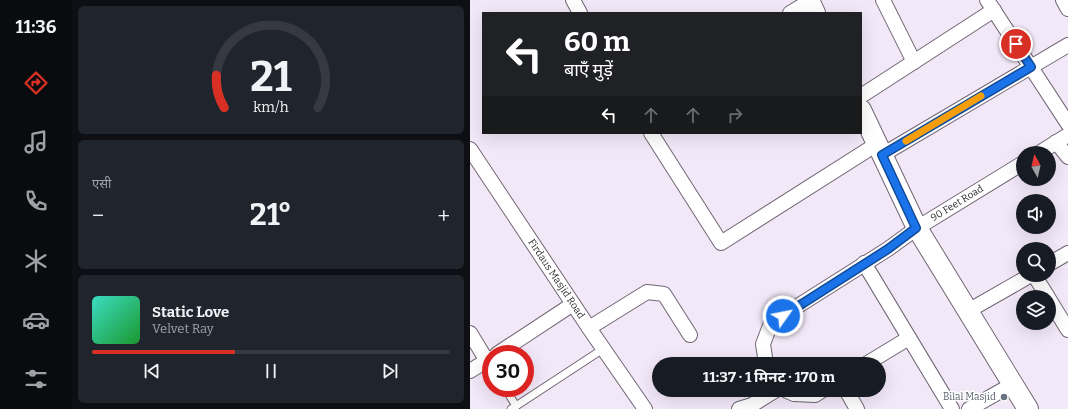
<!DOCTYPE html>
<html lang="hi">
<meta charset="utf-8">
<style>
body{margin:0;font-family:Bitter,"Noto Sans Devanagari",serif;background:#20242c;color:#f1f3f6;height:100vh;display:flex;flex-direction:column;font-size:15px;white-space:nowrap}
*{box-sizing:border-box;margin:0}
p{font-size:13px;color:#9ea1a6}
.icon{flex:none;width:22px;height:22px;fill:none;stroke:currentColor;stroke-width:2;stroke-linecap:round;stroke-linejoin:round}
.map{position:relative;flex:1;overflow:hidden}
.sheet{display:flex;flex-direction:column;gap:6px;padding:6px;background:#0d0f14;width:398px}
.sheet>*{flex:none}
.hud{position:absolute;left:12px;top:12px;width:380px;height:122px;border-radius:0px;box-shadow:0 4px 16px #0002;background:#202124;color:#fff;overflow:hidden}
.needle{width:26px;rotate:352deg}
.fabs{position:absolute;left:546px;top:146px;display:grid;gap:8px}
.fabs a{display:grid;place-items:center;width:40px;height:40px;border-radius:50%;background:#171b24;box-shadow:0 4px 16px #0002;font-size:20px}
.speed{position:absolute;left:12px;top:345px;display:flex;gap:8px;font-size:20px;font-weight:700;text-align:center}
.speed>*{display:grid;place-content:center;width:52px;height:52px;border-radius:50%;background:#171b24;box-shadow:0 4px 16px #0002;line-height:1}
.speed .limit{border:6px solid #d22;background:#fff;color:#111}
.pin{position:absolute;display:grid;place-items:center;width:34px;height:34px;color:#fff;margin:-17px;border:2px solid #fff;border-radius:50%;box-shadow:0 1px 4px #0007}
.me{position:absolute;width:44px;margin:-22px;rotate:57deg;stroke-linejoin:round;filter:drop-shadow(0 0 3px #0008)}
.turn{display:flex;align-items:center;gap:14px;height:84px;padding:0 16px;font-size:18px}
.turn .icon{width:52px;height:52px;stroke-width:2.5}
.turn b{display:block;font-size:28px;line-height:34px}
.lanes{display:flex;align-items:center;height:38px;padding:0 16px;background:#0003;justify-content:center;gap:20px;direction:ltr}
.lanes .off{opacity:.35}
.big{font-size:30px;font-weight:700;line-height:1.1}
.sheet .widget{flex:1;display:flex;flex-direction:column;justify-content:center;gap:6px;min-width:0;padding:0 14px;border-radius:6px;background:#20242c}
.sheet .dial{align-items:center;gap:0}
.dial svg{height:104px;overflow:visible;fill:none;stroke:#363941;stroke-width:7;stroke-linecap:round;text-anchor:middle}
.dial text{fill:#f1f3f6;stroke:none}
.song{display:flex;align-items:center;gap:12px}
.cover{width:48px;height:48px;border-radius:6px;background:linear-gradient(135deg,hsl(170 70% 55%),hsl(130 70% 35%))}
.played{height:4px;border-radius:2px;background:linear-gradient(90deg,#d93025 40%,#363941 40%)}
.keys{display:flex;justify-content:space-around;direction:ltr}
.heat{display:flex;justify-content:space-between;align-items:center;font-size:22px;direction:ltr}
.trip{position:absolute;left:182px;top:357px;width:234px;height:40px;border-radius:20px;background:#171b24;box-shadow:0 4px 16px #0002;font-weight:700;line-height:40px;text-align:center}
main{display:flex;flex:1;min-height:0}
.tabs{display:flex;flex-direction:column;width:72px;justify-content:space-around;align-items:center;background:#090b0e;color:#9ea1a6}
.tabs .icon{width:28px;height:28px}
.tabs .active{color:#d93025}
.tabs b{font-size:18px;color:#f1f3f6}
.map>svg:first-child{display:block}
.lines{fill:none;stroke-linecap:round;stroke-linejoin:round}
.lane-casing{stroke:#6f6573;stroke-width:9}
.street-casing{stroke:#6f6573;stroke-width:16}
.secondary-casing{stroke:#6f6573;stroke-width:22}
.lane{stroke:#fff;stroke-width:7}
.street{stroke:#fff;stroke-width:14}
.secondary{stroke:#fff;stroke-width:20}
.route-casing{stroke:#114b97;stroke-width:10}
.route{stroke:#1a73e8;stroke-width:7}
.slow{stroke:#f59e0b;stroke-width:7}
.worship-dot{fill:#6b7280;stroke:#fff;stroke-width:1.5}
.labels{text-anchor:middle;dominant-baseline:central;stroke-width:3;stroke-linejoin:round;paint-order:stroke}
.street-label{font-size:10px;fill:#302c32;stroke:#fff}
.worship-label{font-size:10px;fill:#5b616d;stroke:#fff;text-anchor:end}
</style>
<main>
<nav class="tabs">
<b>11:36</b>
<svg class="icon active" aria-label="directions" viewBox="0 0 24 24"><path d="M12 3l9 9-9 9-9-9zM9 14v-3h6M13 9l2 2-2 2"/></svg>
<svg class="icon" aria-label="music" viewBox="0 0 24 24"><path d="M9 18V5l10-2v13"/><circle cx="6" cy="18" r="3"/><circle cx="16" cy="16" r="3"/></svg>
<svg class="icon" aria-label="phone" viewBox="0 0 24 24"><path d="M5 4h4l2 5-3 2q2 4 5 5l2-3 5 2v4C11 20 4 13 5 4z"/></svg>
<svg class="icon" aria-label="climate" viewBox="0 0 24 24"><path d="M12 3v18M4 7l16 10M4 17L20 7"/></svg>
<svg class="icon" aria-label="car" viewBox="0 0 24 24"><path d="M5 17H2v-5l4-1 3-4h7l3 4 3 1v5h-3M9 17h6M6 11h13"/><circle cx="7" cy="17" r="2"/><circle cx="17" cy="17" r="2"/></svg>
<svg class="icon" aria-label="filters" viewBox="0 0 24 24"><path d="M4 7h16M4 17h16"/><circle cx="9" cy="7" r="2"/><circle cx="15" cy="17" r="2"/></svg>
</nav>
<section class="sheet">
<div class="widget dial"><svg viewBox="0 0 100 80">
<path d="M14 69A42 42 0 1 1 86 69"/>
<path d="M14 69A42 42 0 0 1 8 44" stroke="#d93025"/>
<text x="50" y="56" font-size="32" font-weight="700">21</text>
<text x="50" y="72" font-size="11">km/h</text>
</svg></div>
<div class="widget"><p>एसी</p>
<div class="heat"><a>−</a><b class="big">21°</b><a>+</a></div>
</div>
<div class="widget">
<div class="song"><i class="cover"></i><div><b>Static Love</b><p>Velvet Ray</p></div></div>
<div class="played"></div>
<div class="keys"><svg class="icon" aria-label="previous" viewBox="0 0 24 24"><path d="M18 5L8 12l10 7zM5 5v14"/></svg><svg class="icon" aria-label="pause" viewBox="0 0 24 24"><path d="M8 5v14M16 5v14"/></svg><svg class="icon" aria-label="next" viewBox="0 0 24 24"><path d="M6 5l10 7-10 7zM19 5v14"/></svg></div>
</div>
</section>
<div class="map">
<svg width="598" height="409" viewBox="0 0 598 409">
<rect width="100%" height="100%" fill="#f3e8f8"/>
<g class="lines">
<defs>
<g id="lane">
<polyline points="35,388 46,406 41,409"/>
<polyline points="46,406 133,349"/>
</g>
<g id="street">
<polyline points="103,0 110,13"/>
<polyline points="413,0 444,62"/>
<polyline points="517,0 598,124"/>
<polyline points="593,0 598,9"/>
<polyline points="320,13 340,1"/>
<polyline points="391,96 524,10"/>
<polyline points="181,133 251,243 407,144"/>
<polyline points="586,142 598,157"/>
<path id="s1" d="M0 149 119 328 175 409"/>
<polyline points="569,153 598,135"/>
<polyline points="412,155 598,45"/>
<polyline points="394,263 482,409"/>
<polyline points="579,264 598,253"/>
<polyline points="564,275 578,297"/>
<polyline points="579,299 598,330"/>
<polyline points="498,311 561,275"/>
<polyline points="119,328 177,292 194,294 220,335"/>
<polyline points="0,333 17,361"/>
<polyline points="27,354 103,304"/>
<path id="s2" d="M296 364 293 344 301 323 418 249 447 228 553 163"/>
<polyline points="396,364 439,338"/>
<polyline points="0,371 21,358"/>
<polyline points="315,390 324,394 345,395 353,390"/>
<polyline points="376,390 387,409"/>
<polyline points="269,409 282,405 306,390"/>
<polyline points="499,409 543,384"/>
</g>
<g id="secondary">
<polyline points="339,0 345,13"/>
<polyline points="391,110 447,228 558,409"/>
</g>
</defs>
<use href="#lane" class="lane-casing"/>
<use href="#street" class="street-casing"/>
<use href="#secondary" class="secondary-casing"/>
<use href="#lane" class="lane"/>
<use href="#street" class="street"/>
<use href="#secondary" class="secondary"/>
</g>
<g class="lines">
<defs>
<polyline id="route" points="313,316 418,249 446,228 412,155 561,67 546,44"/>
</defs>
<use href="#route" class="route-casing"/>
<use href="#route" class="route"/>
<polyline class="slow" points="436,141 511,96"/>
</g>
<circle class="worship-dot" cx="534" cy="397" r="4"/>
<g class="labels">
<g class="street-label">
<text stroke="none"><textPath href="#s2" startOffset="264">90 Feet Road</textPath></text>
<text stroke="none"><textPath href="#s1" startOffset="156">Firdaus Masjid Road</textPath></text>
</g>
<g class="worship-label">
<text x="526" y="397">Bilal Masjid</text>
</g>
</g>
</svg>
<div class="fabs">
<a><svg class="needle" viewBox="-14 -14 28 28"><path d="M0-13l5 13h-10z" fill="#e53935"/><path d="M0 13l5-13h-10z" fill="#9ea1a6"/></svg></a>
<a><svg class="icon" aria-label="sound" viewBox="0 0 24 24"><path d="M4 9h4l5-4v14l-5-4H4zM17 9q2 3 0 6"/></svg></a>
<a><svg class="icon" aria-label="search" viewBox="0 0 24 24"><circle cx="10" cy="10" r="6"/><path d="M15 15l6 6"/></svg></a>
<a><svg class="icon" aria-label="layers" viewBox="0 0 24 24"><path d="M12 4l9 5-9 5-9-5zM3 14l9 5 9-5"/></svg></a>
</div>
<div class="speed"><div class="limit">30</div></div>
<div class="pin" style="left:546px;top:44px;background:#d93025"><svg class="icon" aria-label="arrive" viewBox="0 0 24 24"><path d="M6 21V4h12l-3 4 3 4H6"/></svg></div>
<svg class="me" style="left:313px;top:316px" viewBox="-20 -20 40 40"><circle r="17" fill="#1a73e8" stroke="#fff" stroke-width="3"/><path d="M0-11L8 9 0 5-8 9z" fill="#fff"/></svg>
<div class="trip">11:37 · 1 मिनट · 170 m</div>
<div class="hud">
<div class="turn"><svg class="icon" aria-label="left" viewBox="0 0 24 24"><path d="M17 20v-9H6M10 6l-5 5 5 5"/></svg><div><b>60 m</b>बाएँ मुड़ें</div></div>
<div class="lanes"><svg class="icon" aria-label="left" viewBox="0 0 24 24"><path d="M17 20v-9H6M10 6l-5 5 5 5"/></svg><svg class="icon off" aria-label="ahead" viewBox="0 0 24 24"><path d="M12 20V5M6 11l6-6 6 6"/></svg><svg class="icon off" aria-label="ahead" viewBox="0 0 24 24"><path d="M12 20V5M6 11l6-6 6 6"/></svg><svg class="icon off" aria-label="right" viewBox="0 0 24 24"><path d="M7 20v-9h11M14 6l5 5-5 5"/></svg></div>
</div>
</div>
</main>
